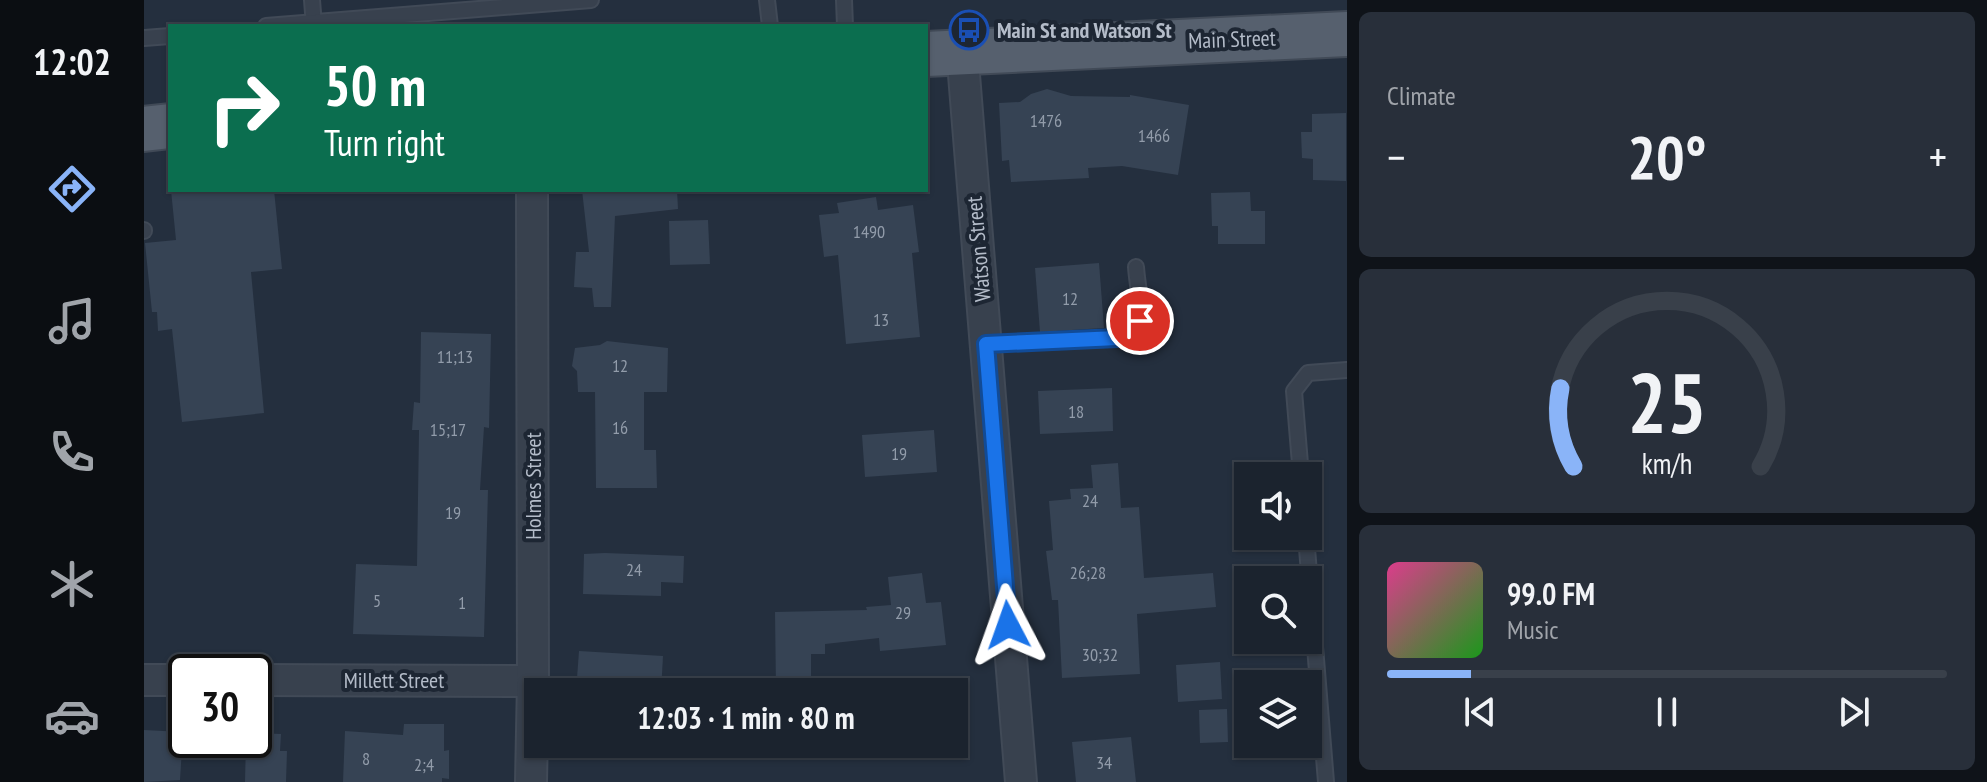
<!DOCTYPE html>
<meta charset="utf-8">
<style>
body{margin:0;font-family:"PT Sans Narrow",sans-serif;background:#282f3a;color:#f1f3f6;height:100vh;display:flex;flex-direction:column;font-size:30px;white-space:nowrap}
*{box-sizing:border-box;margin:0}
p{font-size:26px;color:#a0a4aa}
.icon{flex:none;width:44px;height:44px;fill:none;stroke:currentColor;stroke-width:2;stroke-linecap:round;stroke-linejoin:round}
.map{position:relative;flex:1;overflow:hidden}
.details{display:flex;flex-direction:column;gap:12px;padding:12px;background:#0f1319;width:640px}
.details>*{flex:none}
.hud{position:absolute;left:24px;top:24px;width:760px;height:168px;border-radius:0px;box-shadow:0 2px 6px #0004,0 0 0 2px #39404a;background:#0b6e4f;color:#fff;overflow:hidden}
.tools{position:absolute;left:1090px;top:462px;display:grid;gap:16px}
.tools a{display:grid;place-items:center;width:88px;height:88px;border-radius:0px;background:#1b232e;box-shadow:0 2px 6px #0004,0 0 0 2px #39404a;font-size:40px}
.speed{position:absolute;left:24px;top:654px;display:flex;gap:16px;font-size:40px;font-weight:700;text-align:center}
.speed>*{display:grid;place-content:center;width:104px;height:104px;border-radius:50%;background:#1b232e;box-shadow:0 2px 6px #0004,0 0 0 2px #39404a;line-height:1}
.speed .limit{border:4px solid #111;border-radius:12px;background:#fff;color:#111}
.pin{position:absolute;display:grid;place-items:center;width:68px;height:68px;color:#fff;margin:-34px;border:4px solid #fff;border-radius:50%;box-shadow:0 2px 8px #0007}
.me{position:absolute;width:88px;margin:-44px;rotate:356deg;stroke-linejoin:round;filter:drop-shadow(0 0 6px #0008)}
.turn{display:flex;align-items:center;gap:28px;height:168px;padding:0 24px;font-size:36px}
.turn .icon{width:104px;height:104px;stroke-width:2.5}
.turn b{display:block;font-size:56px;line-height:68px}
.big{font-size:60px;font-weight:700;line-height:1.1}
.details .tile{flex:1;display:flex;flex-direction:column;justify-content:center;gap:12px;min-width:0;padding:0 28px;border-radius:12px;background:#282f3a}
.details .dial{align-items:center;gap:0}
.dial svg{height:208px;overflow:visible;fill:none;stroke:#39404a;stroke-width:7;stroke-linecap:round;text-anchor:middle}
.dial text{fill:#f1f3f6;stroke:none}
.song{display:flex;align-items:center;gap:24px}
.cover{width:96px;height:96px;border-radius:12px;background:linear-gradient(135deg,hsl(330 70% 55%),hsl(120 70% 35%))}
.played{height:8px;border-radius:4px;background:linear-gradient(90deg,#8ab4f8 15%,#39404a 15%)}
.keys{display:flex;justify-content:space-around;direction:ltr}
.heat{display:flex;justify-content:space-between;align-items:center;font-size:44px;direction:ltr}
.trip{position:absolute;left:380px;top:678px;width:444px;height:80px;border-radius:0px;background:#1b232e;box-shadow:0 2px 6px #0004,0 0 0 2px #39404a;font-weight:700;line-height:80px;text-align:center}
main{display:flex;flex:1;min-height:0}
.tabs{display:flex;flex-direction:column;width:144px;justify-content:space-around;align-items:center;background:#0b0e12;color:#a0a4aa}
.tabs .icon{width:56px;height:56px}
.tabs .active{color:#8ab4f8}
.tabs b{font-size:36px;color:#f1f3f6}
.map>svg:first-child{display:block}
.building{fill:#364354}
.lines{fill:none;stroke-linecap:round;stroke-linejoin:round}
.lane-casing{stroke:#414a57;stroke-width:18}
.street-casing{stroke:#414a57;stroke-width:34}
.primary-casing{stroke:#414a57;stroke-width:48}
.lane{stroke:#38414e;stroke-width:14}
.street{stroke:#38414e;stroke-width:30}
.primary{stroke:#56606e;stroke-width:44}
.route-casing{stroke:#114b97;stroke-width:20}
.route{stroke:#1a73e8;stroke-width:14}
.labels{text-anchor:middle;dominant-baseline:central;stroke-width:8;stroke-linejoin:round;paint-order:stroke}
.number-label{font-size:18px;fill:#929caa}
.poi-label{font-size:22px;font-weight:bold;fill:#b4bcc9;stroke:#1d2633;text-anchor:start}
.street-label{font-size:22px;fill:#b4bcc9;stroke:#1d2633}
</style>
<main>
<nav class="tabs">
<b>12:02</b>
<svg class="icon active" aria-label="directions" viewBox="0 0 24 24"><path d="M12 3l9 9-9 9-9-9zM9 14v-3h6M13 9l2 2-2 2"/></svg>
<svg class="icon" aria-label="music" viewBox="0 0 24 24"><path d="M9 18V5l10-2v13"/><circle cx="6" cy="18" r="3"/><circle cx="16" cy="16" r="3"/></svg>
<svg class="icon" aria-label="phone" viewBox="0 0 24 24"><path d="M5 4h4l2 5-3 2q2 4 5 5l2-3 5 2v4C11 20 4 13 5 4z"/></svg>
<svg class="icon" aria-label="climate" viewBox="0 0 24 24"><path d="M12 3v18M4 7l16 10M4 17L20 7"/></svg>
<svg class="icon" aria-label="car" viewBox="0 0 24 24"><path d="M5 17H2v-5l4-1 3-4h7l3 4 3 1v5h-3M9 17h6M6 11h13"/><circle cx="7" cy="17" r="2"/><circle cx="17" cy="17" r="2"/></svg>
</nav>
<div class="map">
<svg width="1203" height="782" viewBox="0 0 1203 782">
<rect width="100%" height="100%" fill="#242f3e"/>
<g class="building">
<polygon points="903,89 927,96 986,97 986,95 1045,105 1034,175 978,166 944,168 945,178 867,182 865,160 858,161 855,103 876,102 887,94"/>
<polygon points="1202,113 1202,181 1169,180 1169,159 1158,158 1157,132 1168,132 1168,114"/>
<polygon points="27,190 130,190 138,269 107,272 120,413 38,422 28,329 14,331 13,312 8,312 1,243 32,240"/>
<polygon points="438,190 533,190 534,209 471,216 467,307 450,307 448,288 430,287 432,252 445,252"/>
<polygon points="1106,192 1107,211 1121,211 1121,244 1074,244 1074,226 1068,226 1067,193"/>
<polygon points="732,197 734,210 769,205 775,252 768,253 776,337 702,344 694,255 680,257 675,215 695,213 693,203"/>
<polygon points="564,220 566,264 526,265 525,221"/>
<polygon points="955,263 960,328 896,332 891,268"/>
<polygon points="277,332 347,334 345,428 340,427 336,490 344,490 340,637 209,634 212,564 273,566 275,430 268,430 270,402 276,403"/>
<polygon points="463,341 524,348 523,392 500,392 500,450 512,450 513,488 452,488 451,392 434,392 433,371 428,366 431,348 456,345"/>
<polygon points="968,388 969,431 896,434 894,391"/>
<polygon points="790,430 793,472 721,477 718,435"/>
<polygon points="974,463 977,508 995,507 1000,578 1069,573 1072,607 993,614 996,674 918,678 914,600 908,600 902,551 909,550 905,501 927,499 926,489 949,488 947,465"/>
<polygon points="461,553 540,556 539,583 517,582 517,596 439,594 440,554"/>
<polygon points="778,573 782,603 797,602 802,645 736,651 735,638 681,644 681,654 667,654 667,690 632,690 631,612 723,610 722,607 747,605 744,577"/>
<polygon points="435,651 519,656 517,692 432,692"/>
<polygon points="1076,662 1078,699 1034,702 1032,665"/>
<polygon points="1083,709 1084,742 1056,743 1055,710"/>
<polygon points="260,724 300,724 300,751 305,750 305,779 298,778 298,782 199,782 201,731 259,735"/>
<polygon points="0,730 39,732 36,780 0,782"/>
<polygon points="110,733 137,734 136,751 143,751 142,782 101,782 102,740 110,740"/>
<polygon points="987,737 992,782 932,782 928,742"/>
</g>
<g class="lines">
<defs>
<g id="lane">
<polyline points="168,0 170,26"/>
<polyline points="623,0 626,26"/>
<polyline points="700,0 701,26"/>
<polyline points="122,26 447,0"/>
<polyline points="0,38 26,36"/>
<polyline points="0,230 0,231"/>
<path d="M842 344 973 338C1006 325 994 297 992 267"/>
<polyline points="1157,476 1150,391 1164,373 1203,370"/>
<polyline points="1162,536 1182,782"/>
</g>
<g id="street">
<polyline points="818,50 877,782"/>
<polyline points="0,680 42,680"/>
<polyline points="110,680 389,681"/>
<polyline points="387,782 389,681 388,190"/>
</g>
<g id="primary">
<polyline points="782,54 1203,34"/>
<polyline points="0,129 26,126"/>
</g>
</defs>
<use href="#lane" class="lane-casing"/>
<use href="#street" class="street-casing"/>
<use href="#primary" class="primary-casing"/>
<use href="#lane" class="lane"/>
<use href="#street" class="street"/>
<use href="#primary" class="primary"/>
</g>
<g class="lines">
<defs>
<polyline id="route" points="864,625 842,344 973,338 988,332 996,321"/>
</defs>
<use href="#route" class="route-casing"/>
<use href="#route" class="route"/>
</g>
<defs>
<symbol id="bus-ring" viewBox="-11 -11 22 22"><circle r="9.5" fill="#1d2633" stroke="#1a4fb4" stroke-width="1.5"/><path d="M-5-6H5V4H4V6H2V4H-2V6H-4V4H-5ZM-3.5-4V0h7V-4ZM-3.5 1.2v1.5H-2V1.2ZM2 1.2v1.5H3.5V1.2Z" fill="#1a4fb4"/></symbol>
</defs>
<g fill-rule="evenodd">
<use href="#bus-ring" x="803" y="8" width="44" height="44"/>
</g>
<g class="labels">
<g class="number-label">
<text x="902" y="120">1476</text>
<text x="1010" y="135">1466</text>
<text x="725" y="231">1490</text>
<text x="926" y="298">12</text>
<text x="737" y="319">13</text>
<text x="311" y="356">11;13</text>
<text x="476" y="365">12</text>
<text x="932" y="411">18</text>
<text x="476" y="427">16</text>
<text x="304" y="429">15;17</text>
<text x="755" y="453">19</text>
<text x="946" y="500">24</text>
<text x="309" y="512">19</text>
<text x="490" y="569">24</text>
<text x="944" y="572">26;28</text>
<text x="233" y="600">5</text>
<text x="318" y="602">1</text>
<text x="759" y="612">29</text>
<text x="956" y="654">30;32</text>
<text x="222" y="758">8</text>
<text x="960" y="762">34</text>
<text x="280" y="764">2;4</text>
</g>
<g class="poi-label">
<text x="853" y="30">Main St and Watson St</text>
</g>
<g class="street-label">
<text transform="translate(1088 39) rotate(-2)">Main Street</text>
<text transform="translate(834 249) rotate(-95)">Watson Street</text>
<text transform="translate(389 486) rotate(-90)">Holmes Street</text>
<text x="250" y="680">Millett Street</text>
</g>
</g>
</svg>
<div class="tools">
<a><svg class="icon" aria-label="sound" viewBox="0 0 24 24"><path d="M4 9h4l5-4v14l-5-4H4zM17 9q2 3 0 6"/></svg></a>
<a><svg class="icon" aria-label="search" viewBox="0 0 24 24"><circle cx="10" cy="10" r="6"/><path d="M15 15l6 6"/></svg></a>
<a><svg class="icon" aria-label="layers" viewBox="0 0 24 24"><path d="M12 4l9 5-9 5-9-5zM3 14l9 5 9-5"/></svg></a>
</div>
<div class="speed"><div class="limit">30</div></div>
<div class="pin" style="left:996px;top:321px;background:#d93025"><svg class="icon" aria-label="arrive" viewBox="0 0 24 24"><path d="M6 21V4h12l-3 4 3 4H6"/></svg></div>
<svg class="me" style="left:864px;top:625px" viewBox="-20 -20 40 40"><path d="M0-17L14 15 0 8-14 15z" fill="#1a73e8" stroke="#fff" stroke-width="4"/></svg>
<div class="trip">12:03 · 1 min · 80 m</div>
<div class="hud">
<div class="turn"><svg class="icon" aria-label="right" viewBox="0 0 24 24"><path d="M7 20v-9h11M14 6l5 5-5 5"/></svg><div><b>50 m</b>Turn right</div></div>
</div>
</div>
<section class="details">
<div class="tile"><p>Climate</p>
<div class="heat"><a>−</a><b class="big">20°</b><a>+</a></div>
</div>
<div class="tile dial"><svg viewBox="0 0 100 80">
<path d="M14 69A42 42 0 1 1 86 69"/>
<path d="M14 69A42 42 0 0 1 9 39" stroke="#8ab4f8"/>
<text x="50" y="56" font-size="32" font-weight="700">25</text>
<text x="50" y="72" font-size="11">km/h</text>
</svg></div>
<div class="tile">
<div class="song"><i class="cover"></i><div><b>99.0 FM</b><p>Music</p></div></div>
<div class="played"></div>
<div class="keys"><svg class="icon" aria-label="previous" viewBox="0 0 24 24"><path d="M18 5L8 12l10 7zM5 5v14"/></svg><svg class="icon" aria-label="pause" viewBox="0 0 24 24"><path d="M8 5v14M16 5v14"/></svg><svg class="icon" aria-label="next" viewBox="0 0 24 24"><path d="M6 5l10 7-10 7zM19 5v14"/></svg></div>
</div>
</section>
</main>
